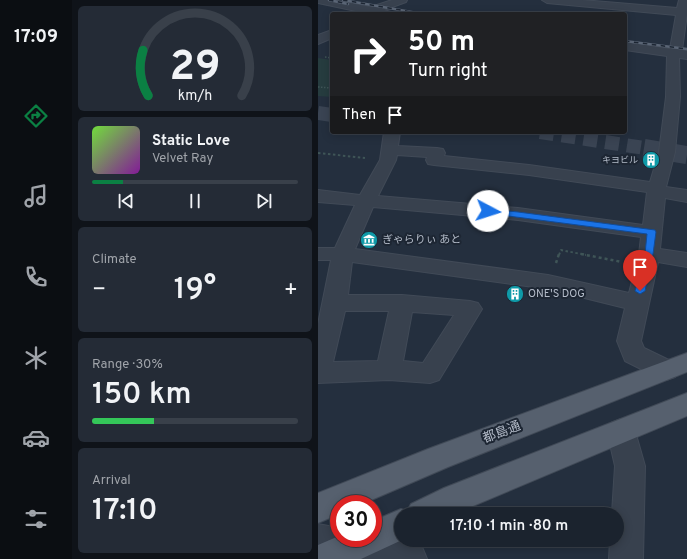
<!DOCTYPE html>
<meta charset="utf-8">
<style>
body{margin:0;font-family:Overpass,"Noto Sans JP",sans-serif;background:#242b36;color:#f1f3f6;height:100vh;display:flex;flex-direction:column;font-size:15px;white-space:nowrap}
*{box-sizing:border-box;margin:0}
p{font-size:13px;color:#a0a4aa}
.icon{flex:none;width:22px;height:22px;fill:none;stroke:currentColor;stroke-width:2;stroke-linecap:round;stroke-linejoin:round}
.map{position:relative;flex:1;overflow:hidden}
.details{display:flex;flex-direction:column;gap:6px;padding:6px;background:#0f1319;width:246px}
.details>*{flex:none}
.banner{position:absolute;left:12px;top:12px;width:297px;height:122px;border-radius:4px;box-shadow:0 2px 10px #0003,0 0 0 1px #39404a;background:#202124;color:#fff;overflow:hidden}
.speed{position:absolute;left:12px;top:495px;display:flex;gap:8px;font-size:20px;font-weight:700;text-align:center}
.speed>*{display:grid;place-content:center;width:52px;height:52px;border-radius:50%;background:#1b232e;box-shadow:0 2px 10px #0003,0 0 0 1px #39404a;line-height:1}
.speed .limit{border:6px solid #d22;background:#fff;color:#111}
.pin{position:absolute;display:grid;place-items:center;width:34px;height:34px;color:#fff;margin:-41px -17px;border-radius:50% 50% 50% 0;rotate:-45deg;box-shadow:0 0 4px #0007}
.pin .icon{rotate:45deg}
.me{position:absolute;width:44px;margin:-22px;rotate:95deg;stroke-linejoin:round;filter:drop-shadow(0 0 3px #0008)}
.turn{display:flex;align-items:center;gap:14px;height:84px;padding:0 12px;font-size:18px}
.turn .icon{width:52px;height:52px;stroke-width:2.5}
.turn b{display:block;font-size:28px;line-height:34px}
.then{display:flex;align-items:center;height:38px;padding:0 12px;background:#0003;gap:8px;font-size:15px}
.big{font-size:30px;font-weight:600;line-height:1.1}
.details .card{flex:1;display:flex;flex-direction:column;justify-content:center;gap:6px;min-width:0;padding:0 14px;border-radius:6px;background:#242b36}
.details .dial{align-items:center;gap:0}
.dial svg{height:104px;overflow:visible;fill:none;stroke:#39404a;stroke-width:7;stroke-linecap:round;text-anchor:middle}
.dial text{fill:#f1f3f6;stroke:none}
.song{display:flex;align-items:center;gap:12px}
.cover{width:48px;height:48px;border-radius:6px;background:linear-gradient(135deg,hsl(100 70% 55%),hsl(290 70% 35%))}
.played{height:4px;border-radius:2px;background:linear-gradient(90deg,#0b8043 15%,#39404a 15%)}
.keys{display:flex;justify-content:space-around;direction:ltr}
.heat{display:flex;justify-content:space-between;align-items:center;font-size:22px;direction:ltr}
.charge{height:6px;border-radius:3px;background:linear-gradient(90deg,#34c759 30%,#39404a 0)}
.trip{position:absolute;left:76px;top:507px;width:230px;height:40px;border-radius:20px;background:#1b232e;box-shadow:0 2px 10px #0003,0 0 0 1px #39404a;font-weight:600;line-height:40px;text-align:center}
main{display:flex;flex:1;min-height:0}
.tabs{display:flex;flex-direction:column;width:72px;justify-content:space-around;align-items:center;background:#0b0e12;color:#a0a4aa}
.tabs .icon{width:28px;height:28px}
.tabs .selected{color:#0b8043}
.tabs b{font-size:18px;color:#f1f3f6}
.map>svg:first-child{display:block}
.green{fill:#263c3f}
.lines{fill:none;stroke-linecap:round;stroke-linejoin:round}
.minor-tunnel-far1{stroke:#3a4453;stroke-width:14;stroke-dasharray:14 8;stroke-linecap:butt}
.minor-tunnel{stroke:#3a4453;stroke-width:18;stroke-dasharray:18 10;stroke-linecap:butt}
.minor-casing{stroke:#414a57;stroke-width:2}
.major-casing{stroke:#414a57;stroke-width:2}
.path-far2{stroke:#3f5557;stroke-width:1.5;stroke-dasharray:1.5 1.5;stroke-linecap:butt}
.path-far1{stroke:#3f5557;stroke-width:2;stroke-dasharray:2.5 2.5;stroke-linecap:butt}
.path{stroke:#3f5557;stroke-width:2.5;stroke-dasharray:3 3;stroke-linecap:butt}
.minor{fill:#38414e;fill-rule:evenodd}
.major{fill:#56606e;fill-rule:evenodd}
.rail-casing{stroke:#5a6575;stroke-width:2.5}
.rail{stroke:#1d2633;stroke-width:1.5;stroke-dasharray:4.5;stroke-linecap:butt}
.route{fill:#1a73e8;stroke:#114b97}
.labels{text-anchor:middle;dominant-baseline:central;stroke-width:4;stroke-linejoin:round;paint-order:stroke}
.far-poi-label{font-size:9px;fill:#b4bcc9;stroke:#1d2633;text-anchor:end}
.poi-label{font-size:11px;fill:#b4bcc9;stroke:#1d2633;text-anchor:start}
.near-street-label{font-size:13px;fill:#b4bcc9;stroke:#1d2633}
</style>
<main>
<nav class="tabs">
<b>17:09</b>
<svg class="icon selected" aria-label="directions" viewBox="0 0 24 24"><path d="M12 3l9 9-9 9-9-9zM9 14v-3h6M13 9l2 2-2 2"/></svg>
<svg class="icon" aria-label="music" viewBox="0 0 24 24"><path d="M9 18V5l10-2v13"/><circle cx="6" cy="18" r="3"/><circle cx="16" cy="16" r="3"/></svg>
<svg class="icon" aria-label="phone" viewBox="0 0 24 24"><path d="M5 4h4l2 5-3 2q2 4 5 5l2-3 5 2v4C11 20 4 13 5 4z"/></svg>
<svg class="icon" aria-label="climate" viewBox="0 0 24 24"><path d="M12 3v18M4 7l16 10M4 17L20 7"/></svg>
<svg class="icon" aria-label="car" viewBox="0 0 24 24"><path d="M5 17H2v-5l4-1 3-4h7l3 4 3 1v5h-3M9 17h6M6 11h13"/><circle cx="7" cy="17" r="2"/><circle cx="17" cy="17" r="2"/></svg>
<svg class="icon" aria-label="filters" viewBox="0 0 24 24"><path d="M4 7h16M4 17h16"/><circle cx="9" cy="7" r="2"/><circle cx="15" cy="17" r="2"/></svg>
</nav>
<section class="details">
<div class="card dial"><svg viewBox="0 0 100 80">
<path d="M14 69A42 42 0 1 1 86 69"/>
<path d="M14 69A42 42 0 0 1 10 34" stroke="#0b8043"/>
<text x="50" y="56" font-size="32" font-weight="700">29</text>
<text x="50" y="72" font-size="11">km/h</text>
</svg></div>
<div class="card">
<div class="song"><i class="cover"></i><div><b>Static Love</b><p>Velvet Ray</p></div></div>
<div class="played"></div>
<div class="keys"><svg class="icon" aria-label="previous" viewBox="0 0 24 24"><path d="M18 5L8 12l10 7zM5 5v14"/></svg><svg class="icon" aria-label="pause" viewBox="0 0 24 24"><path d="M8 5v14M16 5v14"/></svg><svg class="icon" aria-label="next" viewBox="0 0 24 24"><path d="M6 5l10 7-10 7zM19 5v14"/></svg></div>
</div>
<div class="card"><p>Climate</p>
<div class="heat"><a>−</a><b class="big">19°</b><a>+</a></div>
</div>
<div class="card"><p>Range · 30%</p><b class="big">150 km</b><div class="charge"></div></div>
<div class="card"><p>Arrival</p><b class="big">17:10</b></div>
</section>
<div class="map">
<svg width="369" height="559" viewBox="0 0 369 559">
<rect width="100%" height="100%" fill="#242f3e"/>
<polygon class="green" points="0,58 14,60 14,97 0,96"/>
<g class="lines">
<g class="minor-tunnel-far1">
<polyline points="0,113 14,115"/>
<polyline points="222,132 333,149"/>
</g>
<polyline class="minor-tunnel" points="326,148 369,155"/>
<defs>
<g id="minor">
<polygon points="0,0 15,0 53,7 74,0 89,0 88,2 66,10 73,12 74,14 52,14 0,3"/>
<path d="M224 0H264L359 8 361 0H369V14L364 50 369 51V59L361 58 362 97 357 152 348 187 369 190V202L347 198 342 249 369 253V267L340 262 323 341 326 348 357 363 361 370 357 377 348 380 339 377 307 361 299 341 307 308 230 289 34 262 30 295H84L152 301 160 303 164 309 121 380 112 383 71 380 0 383V324L13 260H0V248H17L37 205 0 202V190L42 195 62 160 66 132H82L80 146 119 148 125 149 127 153 126 156 211 165 332 182 341 152 348 97 349 56 307 50V42L352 49 358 15 229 3ZM79 155 109 157 108 160 110 164 116 165 211 175 329 192 325 225 200 208 60 196 78 160ZM55 207 200 220 323 237 321 254 311 293 230 275 37 249ZM27 311H71L60 361 15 362ZM94 312 136 315 105 363 85 361Z"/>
<polygon points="14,30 14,38 0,44 0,35"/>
<polygon points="303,419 313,423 317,431 327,466 325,559 291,559 292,540 299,540 299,514 294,514 297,466 289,431 293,423"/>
<polygon points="0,524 21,528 21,538 55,538 55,535 92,542 104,547 109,559 15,559 0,556"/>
</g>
<g id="major">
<polygon points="369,353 369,372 130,467 44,504 21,504 21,514 0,523 0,493 110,449"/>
<polygon points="369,393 369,416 136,514 83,514 84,540 43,559 0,559 0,545 21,536 21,538 55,538 55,521 83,509 89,511 93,504 126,488"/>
</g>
</defs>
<use href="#minor" class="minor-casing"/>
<use href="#major" class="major-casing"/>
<g class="path-far2">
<polyline points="7,57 14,58"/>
<polyline points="0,87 14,88"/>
</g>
<g class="path-far1">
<polyline points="0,153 47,158"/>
<polyline points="241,255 243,250 268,255"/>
</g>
<g class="path">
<polyline points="263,254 304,262"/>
<polyline points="238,263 241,254"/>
</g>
<use href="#minor" class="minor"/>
<use href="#major" class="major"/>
<defs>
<g id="rail">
<polyline points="11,0 30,4"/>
<polyline points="25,0 105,14"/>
<polyline points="307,41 369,49"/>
</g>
</defs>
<use href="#rail" class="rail-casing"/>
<use href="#rail" class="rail"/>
</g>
<polygon class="route" points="170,209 200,212 337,230 338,232 335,254 327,291 322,294 317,291 327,254 329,234 167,213 166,211"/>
<defs>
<symbol id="building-disc" viewBox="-11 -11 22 22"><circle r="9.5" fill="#0f9aa8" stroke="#1d2633"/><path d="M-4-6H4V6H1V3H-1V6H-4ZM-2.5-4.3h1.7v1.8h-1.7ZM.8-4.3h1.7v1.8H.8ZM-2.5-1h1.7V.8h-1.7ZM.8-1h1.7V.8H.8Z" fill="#fff"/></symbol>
<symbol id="museum-disc" viewBox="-11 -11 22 22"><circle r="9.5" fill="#0f9aa8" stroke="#1d2633"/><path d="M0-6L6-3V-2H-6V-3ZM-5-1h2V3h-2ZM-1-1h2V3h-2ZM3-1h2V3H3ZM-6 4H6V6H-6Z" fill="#fff"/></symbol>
</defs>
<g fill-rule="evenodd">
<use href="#building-disc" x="323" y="150" width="20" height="20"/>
<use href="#museum-disc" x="41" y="230" width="20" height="20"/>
<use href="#building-disc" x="187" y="284" width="20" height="20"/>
</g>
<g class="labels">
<g class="far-poi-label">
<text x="320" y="160">キヨビル</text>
</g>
<g class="poi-label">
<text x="64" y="240">ぎゃらりぃ あと</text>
<text x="210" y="294">ONE'S DOG</text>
</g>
<g class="near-street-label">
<text transform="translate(184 433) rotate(-21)">都島通</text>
</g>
</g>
</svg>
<div class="speed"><div class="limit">30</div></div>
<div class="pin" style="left:322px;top:291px;background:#d93025"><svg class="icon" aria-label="arrive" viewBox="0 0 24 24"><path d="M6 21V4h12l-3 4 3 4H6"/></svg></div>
<svg class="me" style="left:170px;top:211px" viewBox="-20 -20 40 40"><circle r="19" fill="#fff"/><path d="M0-13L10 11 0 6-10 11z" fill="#1a73e8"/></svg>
<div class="trip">17:10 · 1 min · 80 m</div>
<div class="banner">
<div class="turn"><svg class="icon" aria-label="right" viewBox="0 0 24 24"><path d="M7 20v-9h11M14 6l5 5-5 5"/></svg><div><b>50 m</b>Turn right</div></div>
<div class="then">Then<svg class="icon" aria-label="arrive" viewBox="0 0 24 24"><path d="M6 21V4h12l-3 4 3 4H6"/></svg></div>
</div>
</div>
</main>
